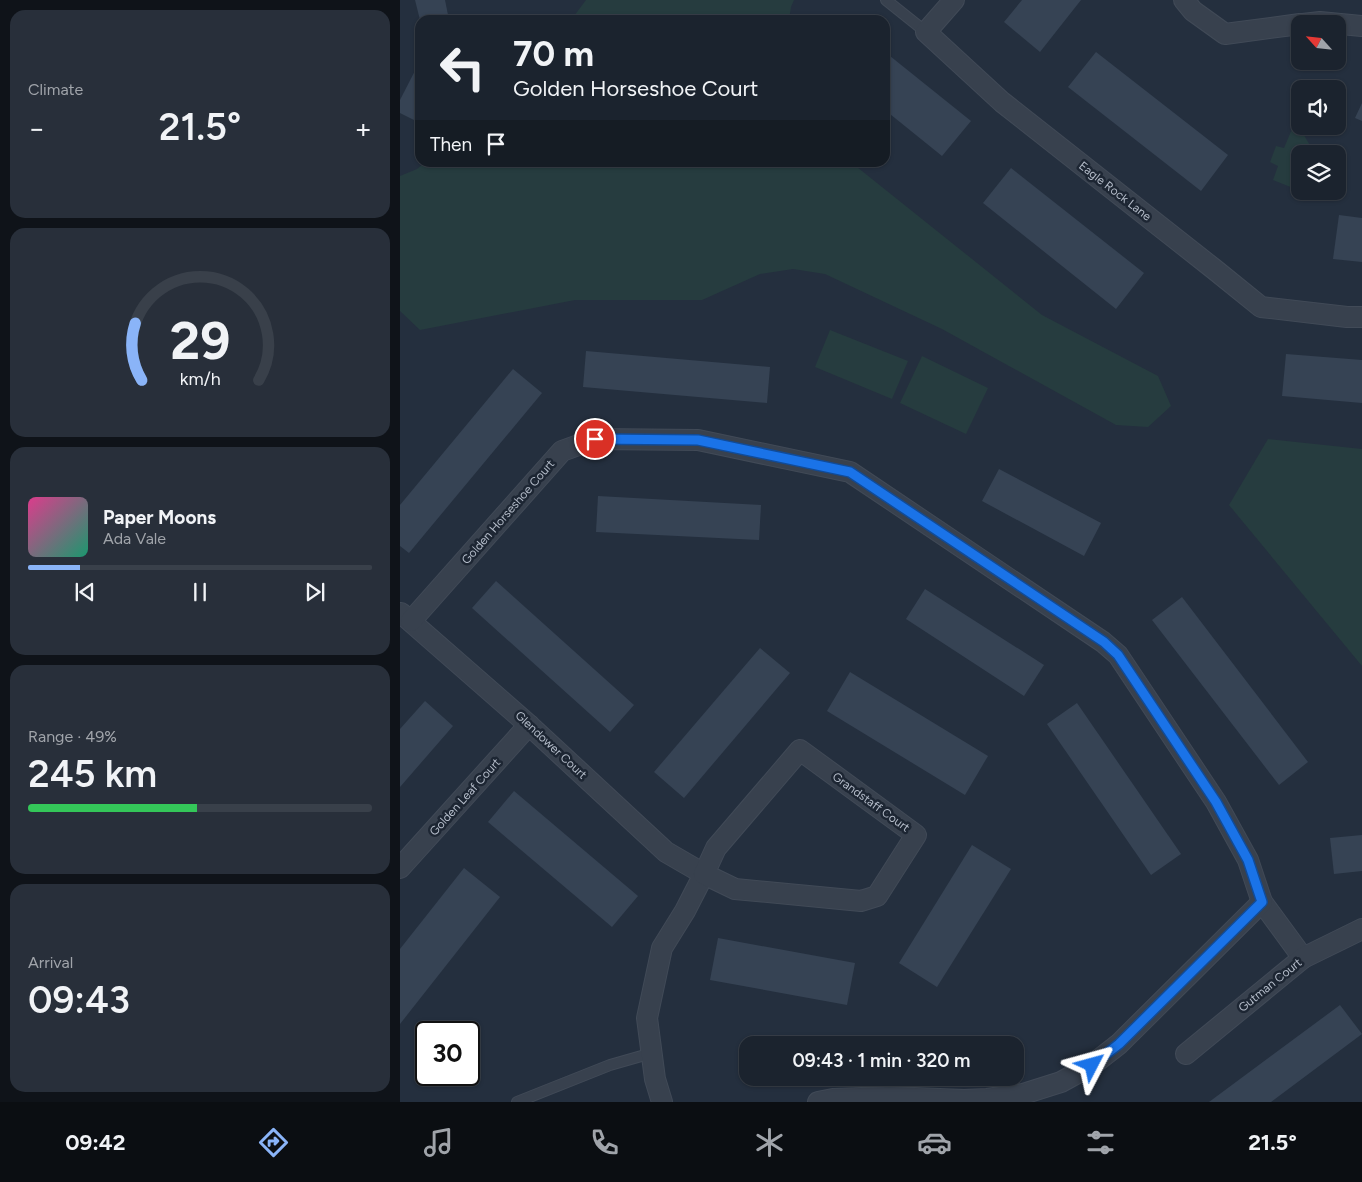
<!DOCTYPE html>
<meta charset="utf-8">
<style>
body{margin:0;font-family:Figtree,sans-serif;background:#282f3a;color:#f1f3f6;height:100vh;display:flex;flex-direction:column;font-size:19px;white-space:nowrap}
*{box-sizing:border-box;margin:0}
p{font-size:16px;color:#a0a4aa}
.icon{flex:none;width:28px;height:28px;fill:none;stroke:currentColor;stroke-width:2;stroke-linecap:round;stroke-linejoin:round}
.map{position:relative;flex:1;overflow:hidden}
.details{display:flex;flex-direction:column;gap:10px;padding:10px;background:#0f1319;width:400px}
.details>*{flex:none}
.top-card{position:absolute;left:15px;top:15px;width:475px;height:152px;border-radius:15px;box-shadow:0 1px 4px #0004,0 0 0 1px #39404a;background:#1b232e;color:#f1f3f6;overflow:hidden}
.needle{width:32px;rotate:297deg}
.fabs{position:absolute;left:891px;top:15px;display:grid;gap:10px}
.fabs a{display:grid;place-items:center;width:55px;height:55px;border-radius:10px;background:#1b232e;box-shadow:0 1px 4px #0004,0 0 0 1px #39404a;font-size:25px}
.speed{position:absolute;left:15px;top:1021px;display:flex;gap:10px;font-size:25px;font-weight:700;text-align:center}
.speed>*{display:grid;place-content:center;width:65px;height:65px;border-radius:50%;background:#1b232e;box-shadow:0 1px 4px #0004,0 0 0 1px #39404a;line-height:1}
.speed .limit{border:2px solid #111;border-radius:8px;background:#fff;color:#111}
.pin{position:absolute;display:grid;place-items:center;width:42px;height:42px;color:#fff;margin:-21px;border:2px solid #fff;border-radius:50%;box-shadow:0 1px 5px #0007}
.me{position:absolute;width:55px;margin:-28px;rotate:51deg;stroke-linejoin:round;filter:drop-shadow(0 0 4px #0008)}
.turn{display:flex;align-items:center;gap:18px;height:105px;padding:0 15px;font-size:22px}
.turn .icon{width:65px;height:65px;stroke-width:2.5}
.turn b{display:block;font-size:35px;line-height:42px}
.then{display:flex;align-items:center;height:48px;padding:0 15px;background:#0003;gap:10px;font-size:19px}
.big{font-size:38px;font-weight:600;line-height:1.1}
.details .widget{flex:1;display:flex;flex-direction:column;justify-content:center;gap:8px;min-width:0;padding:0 18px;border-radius:15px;background:#282f3a}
.details .dial{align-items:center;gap:0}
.dial svg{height:130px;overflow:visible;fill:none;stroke:#39404a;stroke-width:7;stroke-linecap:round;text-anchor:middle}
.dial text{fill:#f1f3f6;stroke:none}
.song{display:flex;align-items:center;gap:15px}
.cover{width:60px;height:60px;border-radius:8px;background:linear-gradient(135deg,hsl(330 70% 55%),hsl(160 70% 35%))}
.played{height:5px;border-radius:2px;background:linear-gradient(90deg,#8ab4f8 15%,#39404a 15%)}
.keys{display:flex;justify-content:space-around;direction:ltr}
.heat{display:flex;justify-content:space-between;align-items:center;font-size:28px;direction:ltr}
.charge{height:8px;border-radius:4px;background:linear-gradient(90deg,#34c759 49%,#39404a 0)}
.trip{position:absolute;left:339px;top:1036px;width:285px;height:50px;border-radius:15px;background:#1b232e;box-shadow:0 1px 4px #0004,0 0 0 1px #39404a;font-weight:600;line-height:50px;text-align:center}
.dock{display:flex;height:80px;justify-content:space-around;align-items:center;background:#0b0e12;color:#a0a4aa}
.dock .icon{width:35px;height:35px}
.dock .current{color:#8ab4f8}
.dock b{font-size:22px;color:#f1f3f6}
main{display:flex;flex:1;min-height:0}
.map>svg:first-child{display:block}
.green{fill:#263c3f}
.building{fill:#364354}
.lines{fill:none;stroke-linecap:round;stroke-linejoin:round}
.lane-casing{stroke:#414a57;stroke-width:12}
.street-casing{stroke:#414a57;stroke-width:22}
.lane{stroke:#38414e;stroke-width:10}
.street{stroke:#38414e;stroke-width:20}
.route-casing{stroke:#114b97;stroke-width:12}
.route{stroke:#1a73e8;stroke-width:9}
.labels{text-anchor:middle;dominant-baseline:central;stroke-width:5;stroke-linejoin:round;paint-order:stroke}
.street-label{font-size:12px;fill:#b4bcc9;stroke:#1d2633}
</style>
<main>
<section class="details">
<div class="widget"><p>Climate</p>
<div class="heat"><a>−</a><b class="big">21.5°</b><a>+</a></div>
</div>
<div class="widget dial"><svg viewBox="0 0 100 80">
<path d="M14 69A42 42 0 1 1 86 69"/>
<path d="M14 69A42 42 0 0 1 10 34" stroke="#8ab4f8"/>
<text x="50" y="56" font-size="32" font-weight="700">29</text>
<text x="50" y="72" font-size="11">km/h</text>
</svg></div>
<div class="widget">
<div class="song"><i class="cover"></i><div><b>Paper Moons</b><p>Ada Vale</p></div></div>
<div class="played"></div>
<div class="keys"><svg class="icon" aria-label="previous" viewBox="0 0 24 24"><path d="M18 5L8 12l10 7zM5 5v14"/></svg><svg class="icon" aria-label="pause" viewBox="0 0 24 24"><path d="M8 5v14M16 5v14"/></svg><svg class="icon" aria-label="next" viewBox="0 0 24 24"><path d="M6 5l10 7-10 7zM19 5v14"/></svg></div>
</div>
<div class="widget"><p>Range · 49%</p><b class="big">245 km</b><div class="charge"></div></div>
<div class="widget"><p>Arrival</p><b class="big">09:43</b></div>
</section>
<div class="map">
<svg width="962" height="1102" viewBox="0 0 962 1102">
<rect width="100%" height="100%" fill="#242f3e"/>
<g class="green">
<polygon points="186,0 394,0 391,7 389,20 171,20"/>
<polygon points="892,129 901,130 915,154 900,154 900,191 903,191 903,192 873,180 878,166 870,162 876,146 884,148"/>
<polygon points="24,163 452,163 642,315 758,376 771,406 748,427 716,425 542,329 425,274 393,269 360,274 302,300 175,300 20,330 0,311 0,176 17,169"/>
<polygon points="430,330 508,361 492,399 415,367"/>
<polygon points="522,356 588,388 566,434 500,403"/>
<polygon points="868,439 962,449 962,666 829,505"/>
</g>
<g class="building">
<polygon points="15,0 45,0 49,20 20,20"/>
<polygon points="622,0 681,0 640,52 604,22"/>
<polygon points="485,52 571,121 542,156 485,110"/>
<polygon points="696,52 828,155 801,191 668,87"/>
<polygon points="20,61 20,123 0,113 0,100"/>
<polygon points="962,103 962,121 955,118"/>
<polygon points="611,168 744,273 716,309 583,203"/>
<polygon points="939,215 962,218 962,262 933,259"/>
<polygon points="186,351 370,367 367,403 183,387"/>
<polygon points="886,354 962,360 962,403 882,396"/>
<polygon points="113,369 142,393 9,553 0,546 0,505"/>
<polygon points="599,469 701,523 684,556 582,501"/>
<polygon points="198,496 361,505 359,540 196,532"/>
<polygon points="96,581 234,705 210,732 72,608"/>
<polygon points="525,589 644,665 624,696 506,619"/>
<polygon points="782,597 908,762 879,785 752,620"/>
<polygon points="360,648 390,673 284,798 254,772"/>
<polygon points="450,672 588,756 565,795 427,711"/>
<polygon points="25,701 53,726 0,787 0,729"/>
<polygon points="677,703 781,854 751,875 647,724"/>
<polygon points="114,791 238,896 212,927 88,822"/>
<polygon points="962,835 962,871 934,874 930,838"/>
<polygon points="572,845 611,869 537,987 499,963"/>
<polygon points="64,868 100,897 0,1024 0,949"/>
<polygon points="318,938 455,963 447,1005 310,980"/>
<polygon points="940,1005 962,1034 871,1102 809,1102"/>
</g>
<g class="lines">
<defs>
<g id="lane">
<polyline points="486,0 526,32"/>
<polyline points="117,1102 210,1065 252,1053"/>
</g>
<g id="street">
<polyline points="554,0 526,32 602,102 814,269 861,307 947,317 962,317"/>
<polyline points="784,0 793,11 825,34 900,24"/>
<polyline points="903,24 920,22 962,26"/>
<polyline points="1,613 129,725 266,852 304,874 285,911 262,948 247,1018 255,1079 262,1102"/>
<polyline points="11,621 162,451 195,439 298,440 450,472 703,642 718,655 816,802 848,860 862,902 903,958"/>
<polygon points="400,750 516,835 477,896 461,901 335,889 304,874 316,848"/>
<polyline points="0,868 129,725"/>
<polyline points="786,1054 903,958 962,929"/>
<polyline points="418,1102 433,1099 490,1097 564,1100 587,1099 623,1094 661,1082 692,1065 719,1044 862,902"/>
</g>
</defs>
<use href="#lane" class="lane-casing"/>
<use href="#street" class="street-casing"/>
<use href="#lane" class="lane"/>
<use href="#street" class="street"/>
</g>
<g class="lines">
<defs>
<polyline id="route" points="195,439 298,440 450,472 704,642 718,655 816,802 848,860 862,902 719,1044 692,1065"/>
</defs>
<use href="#route" class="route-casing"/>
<use href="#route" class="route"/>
</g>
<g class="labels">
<g class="street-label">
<text transform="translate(715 191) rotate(38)">Eagle Rock Lane</text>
<text transform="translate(108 512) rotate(-49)">Golden Horseshoe Court</text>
<text transform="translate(151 745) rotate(43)">Glendower Court</text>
<text transform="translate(65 797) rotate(-48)">Golden Leaf Court</text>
<text transform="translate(471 802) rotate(36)">Grandstaff Court</text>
<text transform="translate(870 985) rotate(-39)">Gutman Court</text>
</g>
</g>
</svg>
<div class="fabs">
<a><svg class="needle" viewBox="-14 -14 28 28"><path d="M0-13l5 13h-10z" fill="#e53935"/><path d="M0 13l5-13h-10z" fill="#a0a4aa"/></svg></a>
<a><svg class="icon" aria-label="sound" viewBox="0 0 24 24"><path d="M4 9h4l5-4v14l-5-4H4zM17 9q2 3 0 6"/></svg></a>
<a><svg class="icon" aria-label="layers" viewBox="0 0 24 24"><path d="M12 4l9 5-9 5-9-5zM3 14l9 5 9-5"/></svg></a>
</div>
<div class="speed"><div class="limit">30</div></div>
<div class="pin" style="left:195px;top:439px;background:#d93025"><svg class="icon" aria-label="arrive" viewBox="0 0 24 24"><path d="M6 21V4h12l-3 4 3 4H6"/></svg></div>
<svg class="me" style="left:692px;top:1065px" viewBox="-20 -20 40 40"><path d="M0-17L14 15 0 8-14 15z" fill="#1a73e8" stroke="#fff" stroke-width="4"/></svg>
<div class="trip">09:43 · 1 min · 320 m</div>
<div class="top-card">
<div class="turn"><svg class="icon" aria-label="left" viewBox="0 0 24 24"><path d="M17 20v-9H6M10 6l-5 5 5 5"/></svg><div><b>70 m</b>Golden Horseshoe Court</div></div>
<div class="then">Then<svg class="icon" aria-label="arrive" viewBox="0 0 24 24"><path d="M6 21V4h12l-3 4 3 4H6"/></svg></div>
</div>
</div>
</main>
<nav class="dock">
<b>09:42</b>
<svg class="icon current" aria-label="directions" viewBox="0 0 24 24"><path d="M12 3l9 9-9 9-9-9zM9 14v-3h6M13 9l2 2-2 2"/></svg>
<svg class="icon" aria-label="music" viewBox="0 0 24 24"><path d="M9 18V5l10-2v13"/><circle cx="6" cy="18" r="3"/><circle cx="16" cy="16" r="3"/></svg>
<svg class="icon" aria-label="phone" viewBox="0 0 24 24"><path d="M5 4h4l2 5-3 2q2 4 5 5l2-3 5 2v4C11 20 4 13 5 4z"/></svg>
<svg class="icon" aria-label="climate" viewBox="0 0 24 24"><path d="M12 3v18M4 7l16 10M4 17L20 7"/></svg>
<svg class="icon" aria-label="car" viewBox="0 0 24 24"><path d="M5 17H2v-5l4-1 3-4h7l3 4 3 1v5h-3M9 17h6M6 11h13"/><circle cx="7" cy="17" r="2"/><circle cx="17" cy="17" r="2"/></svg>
<svg class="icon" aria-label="filters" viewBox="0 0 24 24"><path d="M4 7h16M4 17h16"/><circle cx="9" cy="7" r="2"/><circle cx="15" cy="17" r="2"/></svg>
<b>21.5°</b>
</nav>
